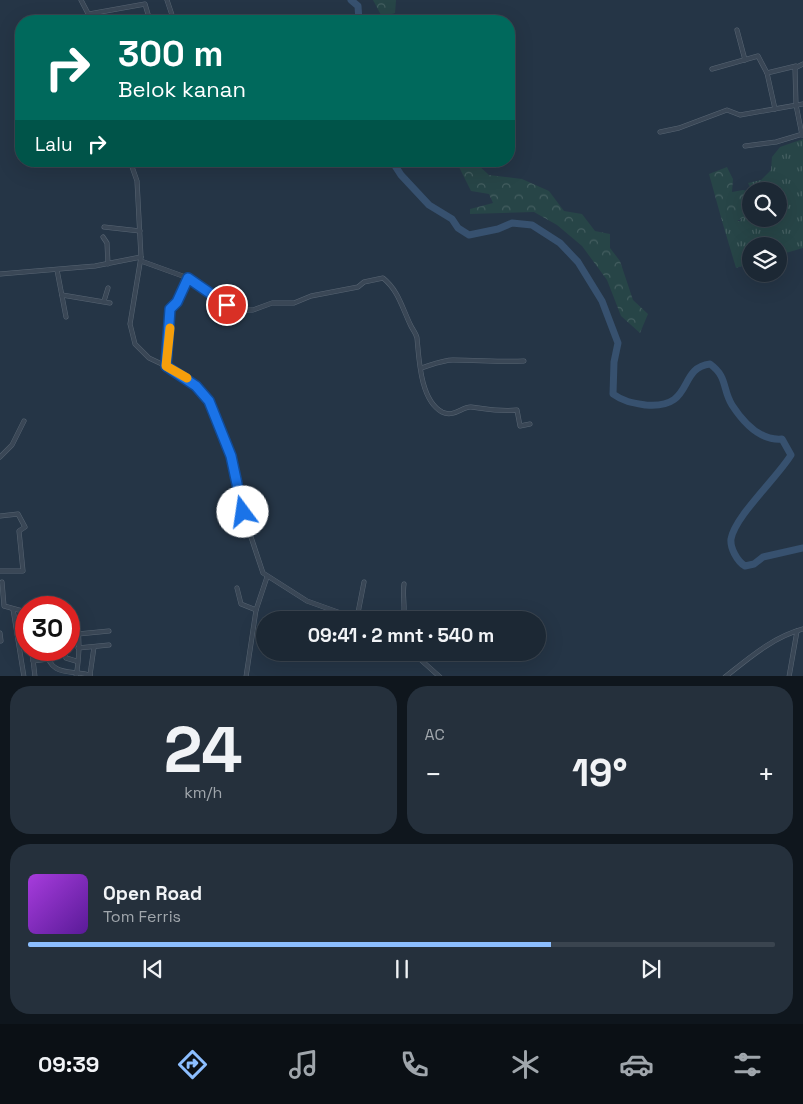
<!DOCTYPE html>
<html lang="id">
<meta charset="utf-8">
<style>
body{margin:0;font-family:"Space Grotesk",sans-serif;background:#25303c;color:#f1f3f6;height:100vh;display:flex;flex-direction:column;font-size:19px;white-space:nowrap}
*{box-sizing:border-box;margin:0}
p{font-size:16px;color:#a0a6ac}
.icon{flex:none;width:28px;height:28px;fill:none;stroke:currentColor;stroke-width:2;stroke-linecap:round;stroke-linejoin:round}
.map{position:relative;height:676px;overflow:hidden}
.details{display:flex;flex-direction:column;gap:10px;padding:10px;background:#0f161d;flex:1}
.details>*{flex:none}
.guide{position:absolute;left:15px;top:15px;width:500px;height:152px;border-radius:20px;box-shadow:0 5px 20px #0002,0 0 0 1px #3a444f;background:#00695c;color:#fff;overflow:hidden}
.buttons{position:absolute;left:742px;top:182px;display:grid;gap:10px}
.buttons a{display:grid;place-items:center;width:45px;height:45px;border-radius:50%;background:#1c2834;box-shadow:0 5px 20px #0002,0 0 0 1px #3a444f;font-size:25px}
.speed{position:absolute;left:15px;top:596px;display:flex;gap:10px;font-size:25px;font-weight:700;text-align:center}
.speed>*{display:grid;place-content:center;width:65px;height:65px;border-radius:50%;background:#1c2834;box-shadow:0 5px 20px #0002,0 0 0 1px #3a444f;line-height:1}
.speed .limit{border:8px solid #d22;background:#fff;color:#111}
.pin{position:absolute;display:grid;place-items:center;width:42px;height:42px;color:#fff;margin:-21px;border:2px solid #fff;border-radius:50%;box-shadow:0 1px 5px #0007}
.me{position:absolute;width:55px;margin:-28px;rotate:346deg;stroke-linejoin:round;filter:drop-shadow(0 0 4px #0008)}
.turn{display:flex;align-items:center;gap:18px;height:105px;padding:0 20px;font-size:22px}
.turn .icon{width:65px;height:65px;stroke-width:2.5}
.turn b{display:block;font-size:35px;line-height:42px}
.then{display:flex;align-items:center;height:48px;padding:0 20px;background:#0003;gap:10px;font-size:19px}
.big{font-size:38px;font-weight:700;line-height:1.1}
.details .widget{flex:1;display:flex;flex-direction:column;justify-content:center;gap:8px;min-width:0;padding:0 18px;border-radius:20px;background:#25303c}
.details .dial{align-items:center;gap:0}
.dial b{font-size:65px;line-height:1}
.song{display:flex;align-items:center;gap:15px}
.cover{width:60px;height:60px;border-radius:8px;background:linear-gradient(135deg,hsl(280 70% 55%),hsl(270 70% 35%))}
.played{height:5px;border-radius:2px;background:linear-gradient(90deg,#8cbeff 70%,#3a444f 70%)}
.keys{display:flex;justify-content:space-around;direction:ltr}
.heat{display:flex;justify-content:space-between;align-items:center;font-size:28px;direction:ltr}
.details .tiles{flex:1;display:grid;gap:10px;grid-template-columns:1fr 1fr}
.widget:last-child{grid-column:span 2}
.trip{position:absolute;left:256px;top:611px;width:290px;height:50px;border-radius:25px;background:#1c2834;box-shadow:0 5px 20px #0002,0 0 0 1px #3a444f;font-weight:700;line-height:50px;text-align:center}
.dock{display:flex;height:80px;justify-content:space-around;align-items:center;background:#0b1015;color:#a0a6ac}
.dock .icon{width:35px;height:35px}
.dock .selected{color:#8cbeff}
.dock b{font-size:22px;color:#f1f3f6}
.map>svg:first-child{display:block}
.grass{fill:url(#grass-tufts)}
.forest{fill:url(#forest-crowns)}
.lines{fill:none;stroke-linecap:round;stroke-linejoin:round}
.river{stroke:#37516f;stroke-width:7}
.minor-casing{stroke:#586573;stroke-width:5}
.minor{stroke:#3a4756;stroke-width:4}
.route-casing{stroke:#114b97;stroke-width:12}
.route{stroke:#1a73e8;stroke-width:9}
.slow{stroke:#f59e0b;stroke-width:9}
</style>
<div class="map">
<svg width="803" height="677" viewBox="0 0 803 677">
<defs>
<pattern id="grass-tufts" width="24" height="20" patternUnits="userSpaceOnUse" patternTransform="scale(1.25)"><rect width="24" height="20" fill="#274547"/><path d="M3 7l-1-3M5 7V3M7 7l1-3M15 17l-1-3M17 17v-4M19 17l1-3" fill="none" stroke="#445e60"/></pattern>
<pattern id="forest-crowns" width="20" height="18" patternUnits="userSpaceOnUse" patternTransform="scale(1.25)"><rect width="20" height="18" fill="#274547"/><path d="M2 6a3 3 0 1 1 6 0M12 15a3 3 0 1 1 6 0" fill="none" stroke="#445e60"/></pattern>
</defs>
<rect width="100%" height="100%" fill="#253546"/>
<polygon class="grass" points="803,139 803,248 779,255 779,246 751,246 751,263 736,268 722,221 740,221 751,205 751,219 779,219 779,191 752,191 748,183 761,180 771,170 772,157 780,147"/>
<g class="forest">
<polygon points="373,0 396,0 395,13 382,17"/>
<polygon points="461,161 477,164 489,175 522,179 549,191 564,211 582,214 595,231 610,234 610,248 620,261 633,300 648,314 640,333 621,316 607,280 582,246 557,225 534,212 470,214 470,209 493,203 489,194 471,191 458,165"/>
<polygon points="727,167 733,179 732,192 743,190 751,192 751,204 747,207 745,217 735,222 722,221 709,174"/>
</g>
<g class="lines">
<g class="river">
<polyline points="351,0 358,6 359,21"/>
<path d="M392 161 401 175 429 205 452 219 458 228 469 235 498 229 512 223 532 225 560 243 578 262 602 301 618 343 614 362 613 394C624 402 633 403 646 405 695 409 677 368 710 364 728 377 722 389 732 405 743 422 760 441 782 439L791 455C777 478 735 516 731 539 730 548 737 561 745 566L754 564 763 557 803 548"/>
</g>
<defs>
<g id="minor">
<polyline points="81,0 92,21"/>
<polyline points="167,0 174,21"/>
<polyline points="89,14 145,4 150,21"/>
<polyline points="199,21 209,19"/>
<polyline points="737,30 745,60"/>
<polyline points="712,69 758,56 767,73"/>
<polyline points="775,109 767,73 796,66"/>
<polyline points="660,132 679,128 727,110 740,115 803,104"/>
<polyline points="802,135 796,105 795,68 803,64"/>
<polyline points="745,146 776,142 803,134"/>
<polyline points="130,161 137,181 141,257 130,324 135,344 149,358 183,374 201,390 209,401 231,456 248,528 263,573 307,601 360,620"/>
<polyline points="104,227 140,231"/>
<polyline points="103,237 107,243 108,264"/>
<path d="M141 261 191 279 227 305 242 310H253L272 303H294L311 296 358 287 364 282 383 278C398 290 402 307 410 324 412 329 416 333 417 338 419 358 420 400 442 412 454 418 463 406 471 407 487 409 500 412 517 410L520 426 530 424"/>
<polyline points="57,270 66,317"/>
<polyline points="0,274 95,266 141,257"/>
<polyline points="62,295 110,303"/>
<polyline points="104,301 108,288"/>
<polyline points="166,365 170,309 177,302 188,278"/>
<path d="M421 368C431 365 443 360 453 360 477 360 500 362 524 361"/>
<polyline points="0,457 12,445 24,421"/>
<polyline points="0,516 18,514 25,527 19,531 23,571 0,571"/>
<polyline points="2,582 4,606 26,612"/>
<polyline points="237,588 241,604 256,610"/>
<polyline points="52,608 58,608"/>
<polyline points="13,609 24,677"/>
<path d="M69 616 75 617C81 635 79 659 76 677"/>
<polyline points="357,618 364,582"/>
<path d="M403 620C406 608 402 596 404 584"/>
<polyline points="0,633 1,641"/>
<polyline points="78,634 109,631"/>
<polyline points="78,648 109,645"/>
<polyline points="32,650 35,677"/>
<path d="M46 650C50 677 70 670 90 675L89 677"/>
<polyline points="63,650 66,658 76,661"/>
<polyline points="412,652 440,677"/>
<polyline points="33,661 48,659"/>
<polyline points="90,675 94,647"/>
<polyline points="246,677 256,610 267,577"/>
<path d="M725 677C749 658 773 637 803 629"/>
<polyline points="789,677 797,631"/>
</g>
</defs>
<use href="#minor" class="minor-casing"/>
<use href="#minor" class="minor"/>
</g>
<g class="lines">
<defs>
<polyline id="route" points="227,305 188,278 177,302 170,309 166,366 196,386 209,401 231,456 243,512"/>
</defs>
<use href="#route" class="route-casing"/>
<use href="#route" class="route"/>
<polyline class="slow" points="170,328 166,366 187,378"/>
</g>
</svg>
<div class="buttons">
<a><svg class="icon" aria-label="search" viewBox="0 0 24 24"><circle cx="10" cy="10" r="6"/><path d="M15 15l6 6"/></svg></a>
<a><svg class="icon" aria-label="layers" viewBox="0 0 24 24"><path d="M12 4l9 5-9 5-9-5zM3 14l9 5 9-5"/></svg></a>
</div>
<div class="speed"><div class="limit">30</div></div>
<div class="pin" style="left:227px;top:305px;background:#d93025"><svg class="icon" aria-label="arrive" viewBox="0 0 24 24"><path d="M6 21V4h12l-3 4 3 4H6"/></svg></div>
<svg class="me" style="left:243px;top:512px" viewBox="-20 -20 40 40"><circle r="19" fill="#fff"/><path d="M0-13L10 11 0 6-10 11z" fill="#1a73e8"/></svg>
<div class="trip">09:41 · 2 mnt · 540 m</div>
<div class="guide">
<div class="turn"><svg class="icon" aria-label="right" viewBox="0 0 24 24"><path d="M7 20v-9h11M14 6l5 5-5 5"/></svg><div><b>300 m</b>Belok kanan</div></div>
<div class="then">Lalu<svg class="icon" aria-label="right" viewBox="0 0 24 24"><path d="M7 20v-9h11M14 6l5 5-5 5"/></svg></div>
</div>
</div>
<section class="details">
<div class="tiles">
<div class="widget dial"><b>24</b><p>km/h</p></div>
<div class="widget"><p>AC</p>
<div class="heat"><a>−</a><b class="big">19°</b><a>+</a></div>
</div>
<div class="widget">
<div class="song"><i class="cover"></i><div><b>Open Road</b><p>Tom Ferris</p></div></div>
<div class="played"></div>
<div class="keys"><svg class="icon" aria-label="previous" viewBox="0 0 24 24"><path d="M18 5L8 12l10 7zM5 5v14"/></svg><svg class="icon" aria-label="pause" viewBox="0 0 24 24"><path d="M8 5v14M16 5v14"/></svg><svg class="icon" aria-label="next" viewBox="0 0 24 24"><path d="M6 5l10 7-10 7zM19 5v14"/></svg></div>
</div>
</div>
</section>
<nav class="dock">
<b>09:39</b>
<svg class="icon selected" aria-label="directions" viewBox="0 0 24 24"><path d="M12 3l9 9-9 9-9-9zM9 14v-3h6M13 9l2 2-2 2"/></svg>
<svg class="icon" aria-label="music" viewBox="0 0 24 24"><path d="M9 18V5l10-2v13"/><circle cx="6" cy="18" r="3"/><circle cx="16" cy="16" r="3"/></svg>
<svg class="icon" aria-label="phone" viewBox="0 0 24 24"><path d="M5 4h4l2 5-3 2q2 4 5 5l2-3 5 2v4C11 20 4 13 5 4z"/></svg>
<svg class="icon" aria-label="climate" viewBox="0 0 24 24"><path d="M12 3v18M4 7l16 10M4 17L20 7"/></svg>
<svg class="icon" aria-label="car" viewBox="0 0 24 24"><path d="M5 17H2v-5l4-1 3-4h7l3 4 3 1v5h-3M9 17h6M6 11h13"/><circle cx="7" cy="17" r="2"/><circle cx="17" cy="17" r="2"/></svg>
<svg class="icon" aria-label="filters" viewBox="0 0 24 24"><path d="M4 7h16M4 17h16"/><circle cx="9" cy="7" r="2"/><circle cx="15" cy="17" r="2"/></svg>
</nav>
